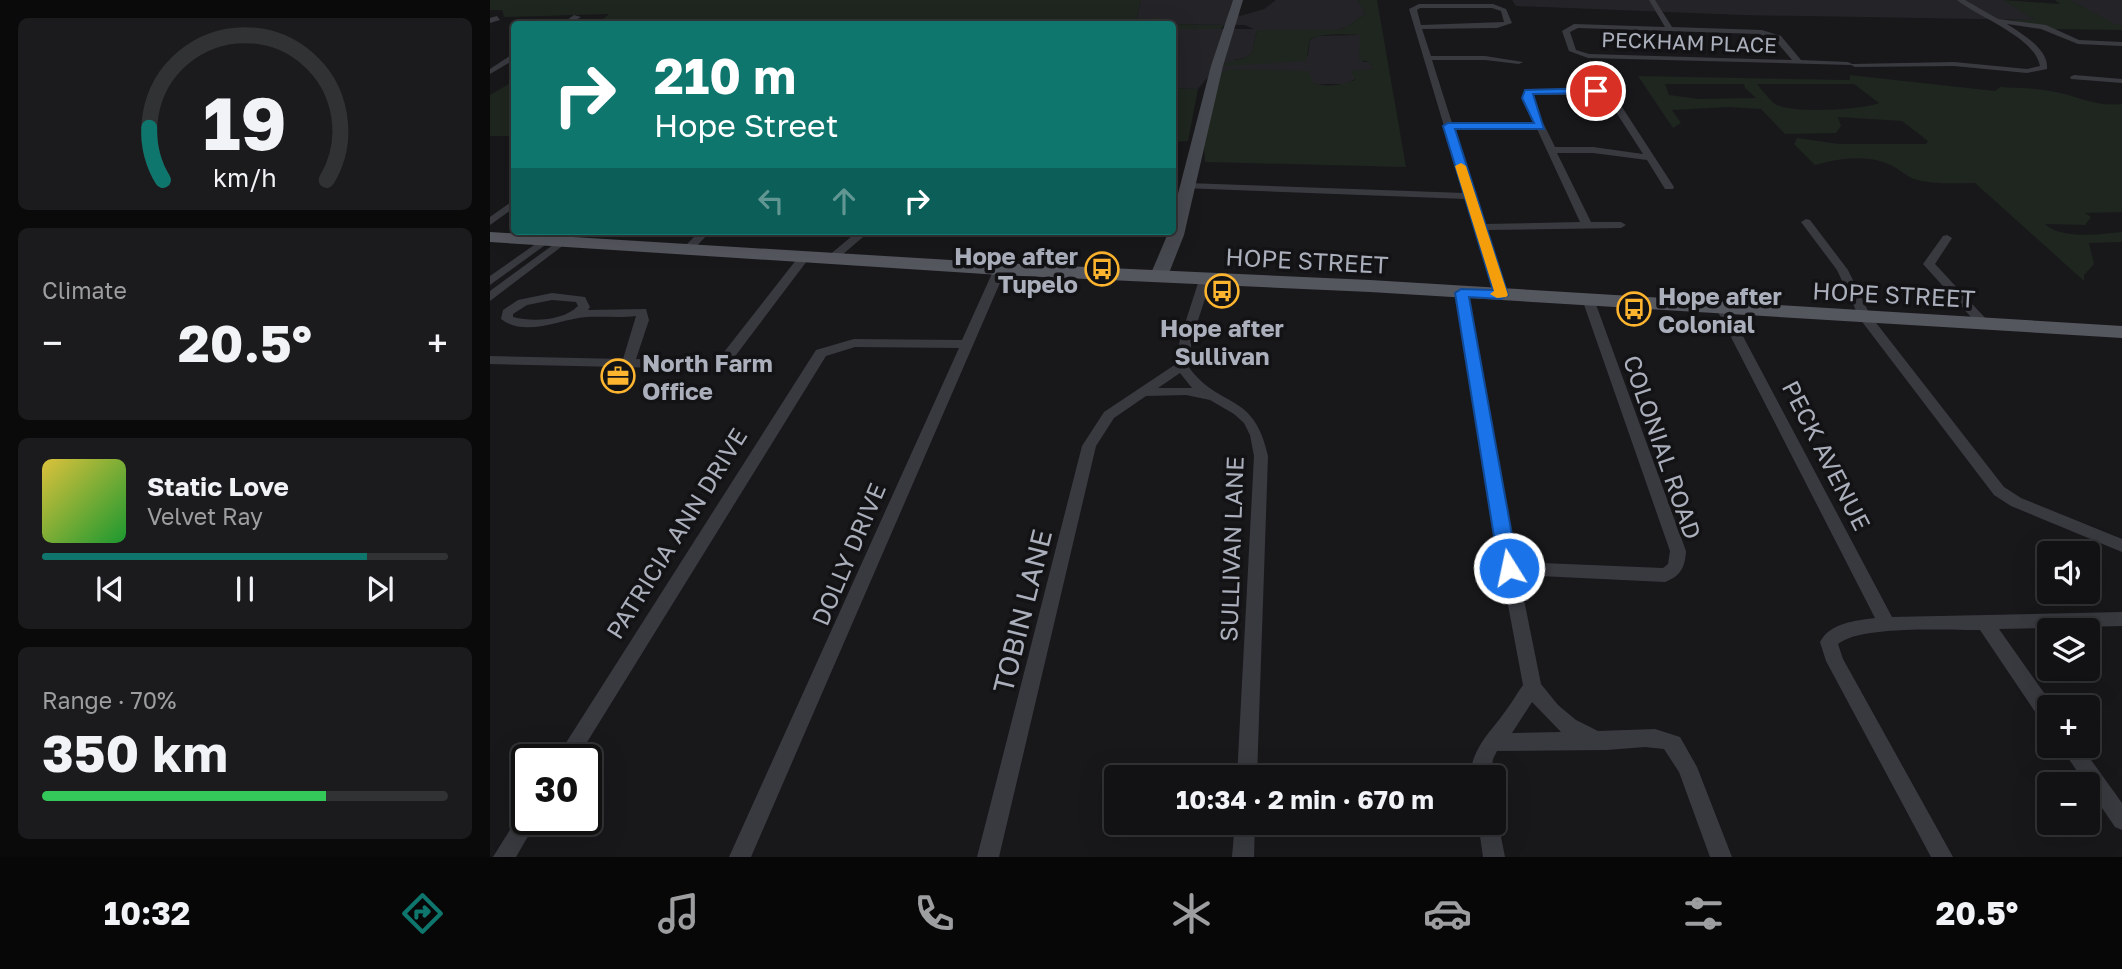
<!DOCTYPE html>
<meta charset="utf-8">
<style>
body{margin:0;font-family:"Golos Text",sans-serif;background:#1b1b1d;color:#f1f3f6;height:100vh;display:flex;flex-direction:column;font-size:26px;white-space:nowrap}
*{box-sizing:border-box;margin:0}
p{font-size:23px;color:#9c9ea0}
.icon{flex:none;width:38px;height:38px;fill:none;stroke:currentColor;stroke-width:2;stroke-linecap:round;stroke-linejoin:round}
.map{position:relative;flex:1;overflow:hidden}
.panel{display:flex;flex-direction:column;gap:18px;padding:18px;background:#0a0a0b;width:490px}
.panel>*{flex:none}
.hud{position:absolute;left:21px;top:21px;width:665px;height:214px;border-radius:7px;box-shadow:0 7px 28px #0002,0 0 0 2px #313234;background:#0f766e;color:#fff;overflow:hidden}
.buttons{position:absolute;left:1547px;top:541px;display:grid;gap:14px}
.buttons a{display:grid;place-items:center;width:63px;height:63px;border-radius:7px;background:#121214;box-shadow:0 7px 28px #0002,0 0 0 2px #313234;font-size:35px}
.speed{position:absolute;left:21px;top:744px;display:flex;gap:14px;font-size:35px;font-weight:700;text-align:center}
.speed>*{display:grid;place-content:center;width:91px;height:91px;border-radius:50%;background:#121214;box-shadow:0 7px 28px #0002,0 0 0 2px #313234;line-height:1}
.speed .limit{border:4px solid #111;border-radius:10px;background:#fff;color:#111}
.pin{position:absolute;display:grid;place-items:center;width:60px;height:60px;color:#fff;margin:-30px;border:4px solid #fff;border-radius:50%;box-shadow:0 2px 7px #0007}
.me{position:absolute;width:77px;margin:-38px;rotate:350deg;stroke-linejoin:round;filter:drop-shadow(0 0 5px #0008)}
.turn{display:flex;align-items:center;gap:24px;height:147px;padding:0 28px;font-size:32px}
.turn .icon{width:91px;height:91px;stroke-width:2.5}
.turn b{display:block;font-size:49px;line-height:60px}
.lanes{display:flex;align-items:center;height:66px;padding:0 28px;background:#0003;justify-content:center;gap:35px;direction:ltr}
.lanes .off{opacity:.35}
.big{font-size:52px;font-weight:700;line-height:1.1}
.panel .widget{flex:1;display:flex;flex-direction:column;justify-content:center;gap:10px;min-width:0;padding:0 24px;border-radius:10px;background:#1b1b1d}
.panel .dial{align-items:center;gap:0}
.dial svg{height:182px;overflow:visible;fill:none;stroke:#313234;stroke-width:7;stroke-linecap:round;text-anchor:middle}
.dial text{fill:#f1f3f6;stroke:none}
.song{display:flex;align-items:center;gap:21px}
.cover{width:84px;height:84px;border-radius:10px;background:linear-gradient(135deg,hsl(50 70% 55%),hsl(130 70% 35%))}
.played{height:7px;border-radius:4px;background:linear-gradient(90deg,#0f766e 80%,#313234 80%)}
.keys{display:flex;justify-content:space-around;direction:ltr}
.heat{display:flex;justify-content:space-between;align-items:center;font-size:38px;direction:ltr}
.charge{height:10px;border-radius:5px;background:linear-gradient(90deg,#34c759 70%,#313234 0)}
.trip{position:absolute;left:614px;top:765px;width:402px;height:70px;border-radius:7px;background:#121214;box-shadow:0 7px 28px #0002,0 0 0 2px #313234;font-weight:700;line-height:70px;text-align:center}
.dock{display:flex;height:112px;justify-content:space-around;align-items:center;background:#070708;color:#9c9ea0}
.dock .icon{width:49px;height:49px}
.dock .on{color:#0f766e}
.dock b{font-size:32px;color:#f1f3f6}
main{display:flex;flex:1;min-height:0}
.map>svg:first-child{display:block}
.built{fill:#242428}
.green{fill:#1e261f;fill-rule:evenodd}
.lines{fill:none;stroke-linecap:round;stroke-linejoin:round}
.street{fill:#393a40;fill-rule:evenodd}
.secondary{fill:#474950;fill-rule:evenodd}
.primary{fill:#55575f;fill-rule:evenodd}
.route{fill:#1a73e8;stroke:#114b97;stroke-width:2}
.slow{fill:#f59e0b}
.labels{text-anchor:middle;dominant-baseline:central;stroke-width:7;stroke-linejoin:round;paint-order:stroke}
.far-street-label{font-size:21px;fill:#aaafbb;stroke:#131316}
.poi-label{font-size:24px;font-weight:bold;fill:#aaafbb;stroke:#131316;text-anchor:start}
.street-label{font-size:24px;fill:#aaafbb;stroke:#131316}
.near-street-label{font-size:28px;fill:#aaafbb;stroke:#131316}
</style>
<main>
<section class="panel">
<div class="widget dial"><svg viewBox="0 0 100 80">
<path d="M14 69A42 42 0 1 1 86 69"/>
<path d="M14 69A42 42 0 0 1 8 46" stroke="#0f766e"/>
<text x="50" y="56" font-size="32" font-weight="700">19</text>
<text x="50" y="72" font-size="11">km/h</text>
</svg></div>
<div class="widget"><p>Climate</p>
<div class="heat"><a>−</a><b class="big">20.5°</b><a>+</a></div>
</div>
<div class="widget">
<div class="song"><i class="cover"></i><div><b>Static Love</b><p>Velvet Ray</p></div></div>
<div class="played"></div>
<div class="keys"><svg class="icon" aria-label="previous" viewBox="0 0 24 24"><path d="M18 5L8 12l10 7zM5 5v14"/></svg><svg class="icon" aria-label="pause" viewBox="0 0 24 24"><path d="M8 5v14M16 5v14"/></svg><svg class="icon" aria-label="next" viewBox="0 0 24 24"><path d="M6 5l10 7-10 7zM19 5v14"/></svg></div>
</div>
<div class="widget"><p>Range · 70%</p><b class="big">350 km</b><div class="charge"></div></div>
</section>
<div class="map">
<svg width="1632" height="857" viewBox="0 0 1632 857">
<rect width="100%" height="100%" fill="#18181b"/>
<g class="built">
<polygon points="651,0 743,0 739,11 750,16 774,9 786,0 868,0 875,14 857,27 847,30 767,30 762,53 755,58 742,60 818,55 820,40 828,36 870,35 873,62 879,62 883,69 864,73 865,79 856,84 828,84 730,74 716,79 708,89 683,88 683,29 764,29 755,25 645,24"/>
<polygon points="1022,0 1514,0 1545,20 1253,15 1026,6"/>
<polygon points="1580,0 1632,0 1632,25 1625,25"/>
</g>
<g class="green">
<polygon points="0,0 651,0 645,24 734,25 731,29 683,29 682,24 107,24 119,14 14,17 12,10 0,10"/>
<path d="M868 0H887L916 167 715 162 714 148 730 74 739 69 819 71 823 83C836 87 852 86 865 80L861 71 883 69 879 62 869 60 870 35C853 34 835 33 820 39L816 61 737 66 732 64 755 58 762 53 767 30H847L857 27 875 14Z"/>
<polygon points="1514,0 1570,4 1565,0 1580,0 1625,24 1632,25 1632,30 1564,29 1520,20 1544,20"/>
<path d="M1360 75 1505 91 1510 87C1529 88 1548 88 1566 92 1590 97 1607 107 1632 104V212L1595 213 1601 217 1595 225 1555 224C1572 240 1610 234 1632 232V242L1599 243 1604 264 1594 275V281L1485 183C1465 183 1444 185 1424 179 1416 176 1409 169 1401 165 1377 154 1349 158 1325 165L1304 144 1307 138 1349 144H1436L1438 141 1412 121 1348 117 1351 126 1346 133 1295 134 1271 109 1239 107 1182 110 1191 123 1183 128 1148 76 1360 80ZM1175 84H1254L1255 88 1266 98 1209 99 1179 95ZM1267 84H1364L1389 103C1372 110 1300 114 1285 104 1279 99 1271 89 1267 84Z"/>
<polygon points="24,81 24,136 0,136 0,95"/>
<polygon points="683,88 708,89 698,141 683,142"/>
</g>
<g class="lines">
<g class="street">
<path d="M1159 0H1165L1182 27 1272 30 1291 36 1311 60 1358 62 1362 64 1464 62 1537 69 1550 66C1545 37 1488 17 1467 0H1475L1508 19 1556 25 1589 40 1632 42V46L1588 44 1551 29 1517 24C1532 34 1559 49 1557 69L1537 73 1464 66 1365 67 1361 65 1098 58 1079 51 1072 31 1084 24 1175 27ZM1088 28 1268 34 1285 40 1302 60 1099 54 1086 50 1080 32Z"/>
<path d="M929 4H1003L1016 9 1022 23 1007 28 932 29 941 56H995L1033 62 1029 64 995 60H942L962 123H1044L1033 98 1036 90 1039 89 1121 90 1184 187 1183 189H1175L1157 160 1103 153H1067L1101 222H1131L1136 225 1131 228 996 230 1017 294 1011 298 1005 294 976 199 693 188 692 186 697 183 974 193 919 9ZM930 8H1002L1011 11 1014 22 931 25 927 10ZM1042 95H1115L1153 154 1103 147H1065L1041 98ZM964 129H1047L1090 222 994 224Z"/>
<polygon points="84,15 91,17 79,24 71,24"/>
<polygon points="7,16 10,20 0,23 0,18"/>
<polygon points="21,55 24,55 24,60 0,74 0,69"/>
<polygon points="1584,75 1632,79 1632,83 1581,79 1580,77"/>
<polygon points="24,200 24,208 0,225 0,217"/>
<polygon points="1316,219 1320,220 1358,270 1380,315 1514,487 1531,498 1632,539 1632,552 1521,506 1504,495 1370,319 1347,270 1311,222"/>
<polygon points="210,231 221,231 201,252 193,252 193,248"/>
<polygon points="368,231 380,231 345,261 337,261 337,257"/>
<polygon points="1457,235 1462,238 1445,264 1498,321 1500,324 1498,327 1490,327 1433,264 1453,236"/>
<polygon points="54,238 59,241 58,243 0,285 0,276"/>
<polygon points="71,239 76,242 75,244 0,301 0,291"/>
<polygon points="314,254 320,257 237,367 227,367 226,364 227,361 310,255"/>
<polygon points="510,266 516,269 261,857 239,857 469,348 365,347 336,356 86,760 65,760 326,350 364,339 472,340 504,269"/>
<path d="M715 277 721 280 702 339 698 366C729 410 764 390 778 456L767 777H747L764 456 760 435 754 423 744 414 720 400 696 395 656 396 624 418 606 446 509 857H487L592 446 614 412 686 364 690 339 709 280ZM690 373 702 388H668Z"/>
<path d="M972 289 978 293 1026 562 1173 568 1178 564 1180 551 1092 299 1098 295 1104 299 1196 551C1195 567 1191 576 1175 582L1029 575 1051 684 1068 705 1086 720 1108 731 1165 729 1190 737 1207 767 1242 857H1220L1189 772 1174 749 1155 747 1117 750 1007 751 1003 759 1000 777H980C982 747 1001 732 1017 709 1023 701 1027 693 1033 685L1001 514 966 293ZM1042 702 1071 732 1022 733Z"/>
<path d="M62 293 95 297 100 307 98 310 156 309 159 320 146 359 173 360 179 364 173 368 0 364V356L133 359 146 316C130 318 113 316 97 317 69 319 36 338 11 319L13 310 28 300ZM62 300 86 302 88 306C73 321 43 322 23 317V314L37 305Z"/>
<path d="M1232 304 1238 308 1402 617 1632 612V626L1509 629 1564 707H1559V725L1552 722 1490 630C1458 630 1370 625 1348 644L1353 659 1463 857H1441L1336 661 1330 642C1341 622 1365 621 1385 618L1226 308Z"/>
<polygon points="1570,746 1591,746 1632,803 1632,830 1625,827"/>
<polygon points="37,809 37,819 48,819 26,857 3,857 31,812"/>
<polygon points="1004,814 1008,822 1015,857 993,857 988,822 1004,822"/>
<polygon points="745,822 765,822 764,857 742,857"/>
</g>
<polygon class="secondary" points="743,0 753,0 733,66 694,235 677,278 674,282 662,282 659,278 679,231 682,231 682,217 721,66"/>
<polygon class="primary" points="0,232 510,263 880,280 1632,326 1632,338 880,292 510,275 0,242"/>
</g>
<polygon class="route" points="1106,88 1109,89 1109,93 1043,94 1054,129 965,129 1018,295 1011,299 979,297 1028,568 1025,573 1019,576 1012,573 1009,568 965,293 971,289 1003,290 953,126 958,123 1044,123 1032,98 1035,90"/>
<polygon class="slow" points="971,163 976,166 1018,295 1016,297 1007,298 1000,294 1004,291 965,166"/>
<defs>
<symbol id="bus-ring" viewBox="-11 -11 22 22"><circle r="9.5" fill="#131316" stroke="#fdb42e" stroke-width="1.5"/><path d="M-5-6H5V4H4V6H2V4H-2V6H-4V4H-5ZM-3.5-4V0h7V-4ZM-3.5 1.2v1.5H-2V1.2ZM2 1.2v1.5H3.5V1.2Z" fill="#fdb42e"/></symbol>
<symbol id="office-ring" viewBox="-11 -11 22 22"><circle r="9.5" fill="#131316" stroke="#fdb42e" stroke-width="1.5"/><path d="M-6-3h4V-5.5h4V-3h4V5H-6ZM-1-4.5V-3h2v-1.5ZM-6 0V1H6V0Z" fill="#fdb42e"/></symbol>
</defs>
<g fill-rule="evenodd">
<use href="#bus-ring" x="593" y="250" width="38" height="38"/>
<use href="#bus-ring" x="713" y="272" width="38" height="38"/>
<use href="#bus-ring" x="1125" y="290" width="38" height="38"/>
<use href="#office-ring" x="109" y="357" width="38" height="38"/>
</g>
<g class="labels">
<g class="far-street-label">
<text transform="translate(1199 42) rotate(2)">PECKHAM PLACE</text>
</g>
<g class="poi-label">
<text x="588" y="255" text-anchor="end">Hope after<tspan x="588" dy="28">Tupelo</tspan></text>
<text x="1168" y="295">Hope after<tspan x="1168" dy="28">Colonial</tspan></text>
<text x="732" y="327" text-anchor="middle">Hope after<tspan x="732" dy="28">Sullivan</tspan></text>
<text x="152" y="362">North Farm<tspan x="152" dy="28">Office</tspan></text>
</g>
<g class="street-label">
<text transform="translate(817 260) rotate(3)">HOPE STREET</text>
<text transform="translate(1404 294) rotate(3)">HOPE STREET</text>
<text transform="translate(1173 447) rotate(71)">COLONIAL ROAD</text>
<text transform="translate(1337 455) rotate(63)">PECK AVENUE</text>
<text transform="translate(186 533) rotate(-58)">PATRICIA ANN DRIVE</text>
<text transform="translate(741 549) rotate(-88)">SULLIVAN LANE</text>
<text transform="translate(358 554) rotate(-67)">DOLLY DRIVE</text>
</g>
<g class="near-street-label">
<text transform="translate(532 611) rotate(-76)">TOBIN LANE</text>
</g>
</g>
</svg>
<div class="buttons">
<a><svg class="icon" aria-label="sound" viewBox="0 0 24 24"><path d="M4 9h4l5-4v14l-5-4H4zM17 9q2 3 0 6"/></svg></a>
<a><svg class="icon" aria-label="layers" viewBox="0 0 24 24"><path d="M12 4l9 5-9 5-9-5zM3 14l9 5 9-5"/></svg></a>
<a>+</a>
<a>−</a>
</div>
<div class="speed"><div class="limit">30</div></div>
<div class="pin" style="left:1106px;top:91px;background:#d93025"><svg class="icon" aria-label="arrive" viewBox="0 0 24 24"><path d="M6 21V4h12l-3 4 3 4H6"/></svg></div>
<svg class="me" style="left:1019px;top:568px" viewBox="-20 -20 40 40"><circle r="17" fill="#1a73e8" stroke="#fff" stroke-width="3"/><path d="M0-11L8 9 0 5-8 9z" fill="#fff"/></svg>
<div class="trip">10:34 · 2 min · 670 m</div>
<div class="hud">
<div class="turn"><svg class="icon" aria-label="right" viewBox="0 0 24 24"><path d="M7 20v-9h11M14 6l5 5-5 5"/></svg><div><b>210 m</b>Hope Street</div></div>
<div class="lanes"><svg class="icon off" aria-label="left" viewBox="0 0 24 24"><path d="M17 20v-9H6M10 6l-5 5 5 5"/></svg><svg class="icon off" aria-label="ahead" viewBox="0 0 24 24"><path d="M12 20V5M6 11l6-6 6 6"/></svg><svg class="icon" aria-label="right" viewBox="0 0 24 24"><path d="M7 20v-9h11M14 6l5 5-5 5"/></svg></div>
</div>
</div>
</main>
<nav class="dock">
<b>10:32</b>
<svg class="icon on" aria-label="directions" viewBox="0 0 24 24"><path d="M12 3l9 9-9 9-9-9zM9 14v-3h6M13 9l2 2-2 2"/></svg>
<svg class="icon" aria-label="music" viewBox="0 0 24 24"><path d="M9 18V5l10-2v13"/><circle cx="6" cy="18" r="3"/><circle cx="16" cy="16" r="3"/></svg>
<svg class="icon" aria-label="phone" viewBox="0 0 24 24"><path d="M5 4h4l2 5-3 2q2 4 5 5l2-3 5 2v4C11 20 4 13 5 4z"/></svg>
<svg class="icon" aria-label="climate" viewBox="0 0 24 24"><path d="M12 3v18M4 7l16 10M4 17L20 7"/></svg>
<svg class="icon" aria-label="car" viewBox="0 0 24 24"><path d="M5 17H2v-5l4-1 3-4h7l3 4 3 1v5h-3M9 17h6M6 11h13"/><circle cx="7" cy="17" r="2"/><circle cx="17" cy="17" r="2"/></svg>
<svg class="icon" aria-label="filters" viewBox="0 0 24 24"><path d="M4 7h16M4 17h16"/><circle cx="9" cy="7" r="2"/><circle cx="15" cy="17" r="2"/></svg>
<b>20.5°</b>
</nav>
